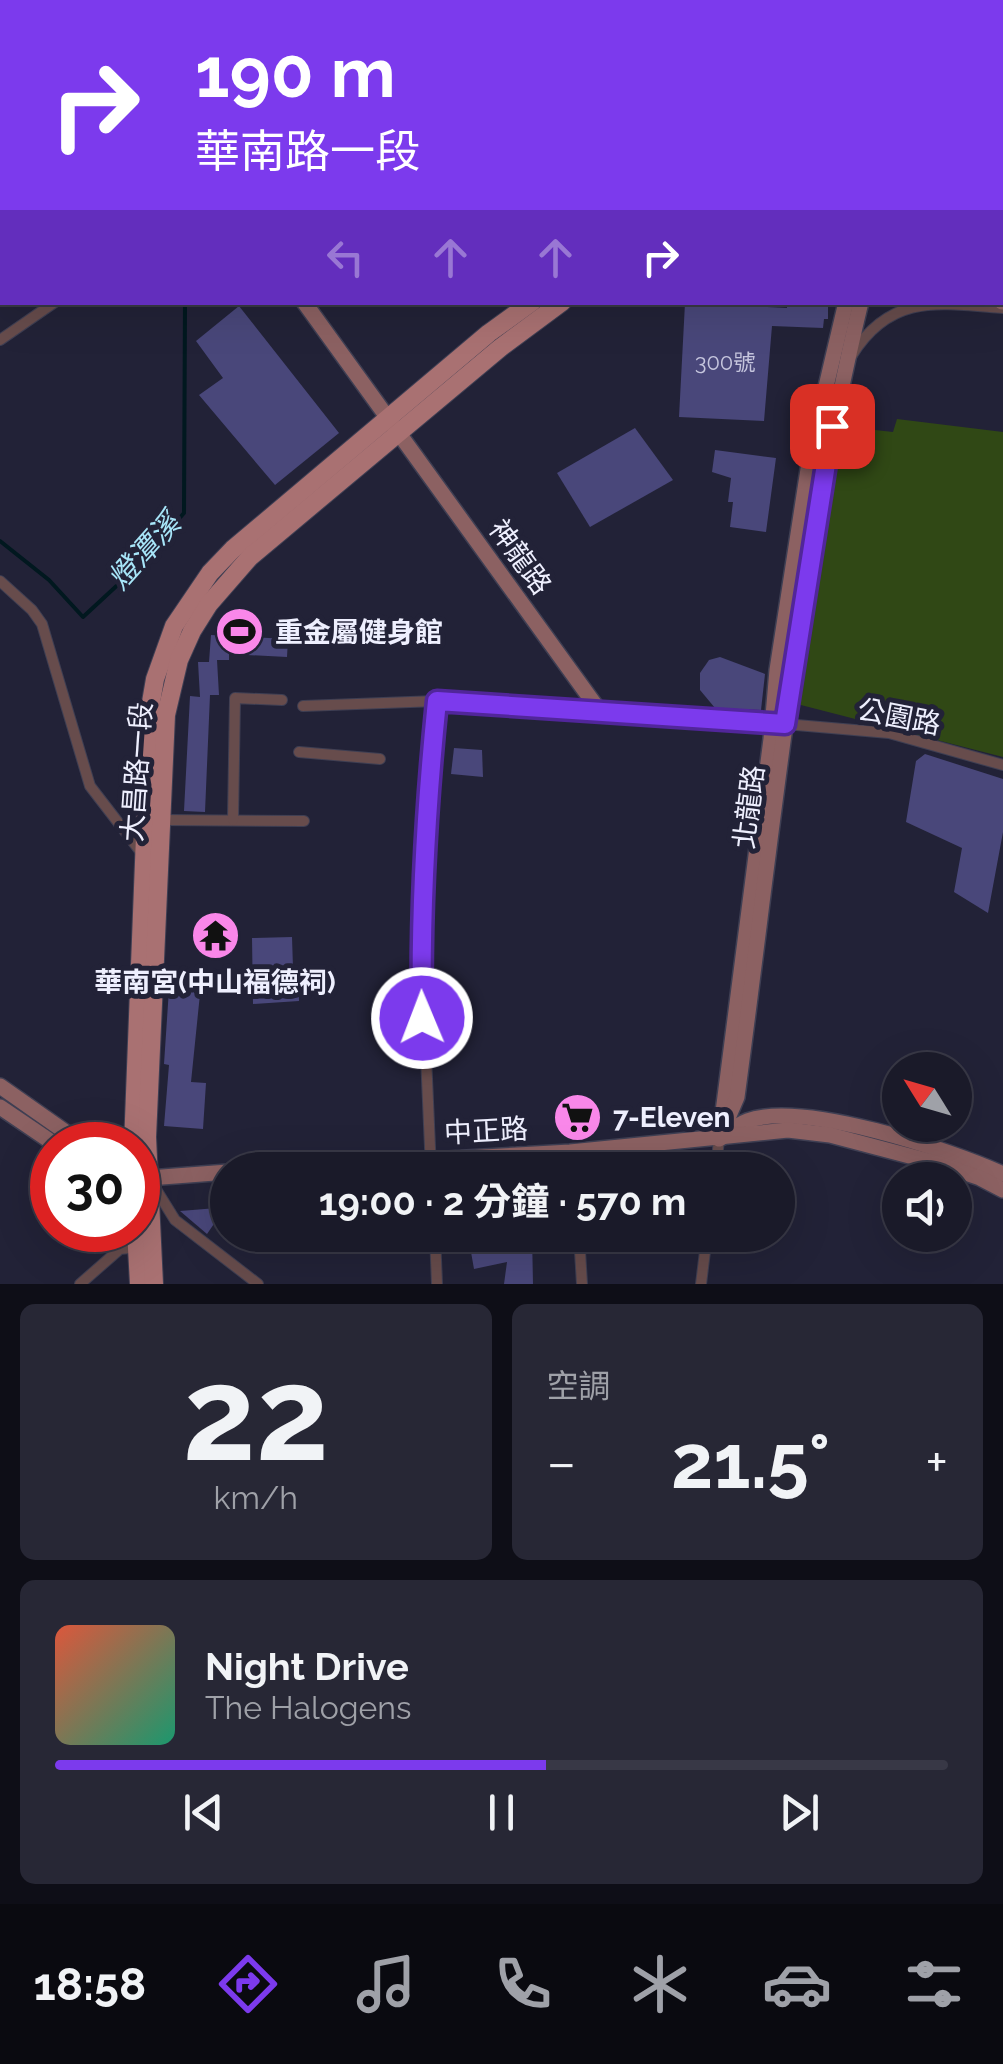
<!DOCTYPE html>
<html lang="zh-TW">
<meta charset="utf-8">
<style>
body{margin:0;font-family:Raleway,"Noto Sans TC",sans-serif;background:#272735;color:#f1f3f6;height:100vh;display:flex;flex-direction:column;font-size:38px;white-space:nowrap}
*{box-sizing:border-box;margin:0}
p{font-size:32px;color:#9fa1a8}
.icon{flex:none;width:55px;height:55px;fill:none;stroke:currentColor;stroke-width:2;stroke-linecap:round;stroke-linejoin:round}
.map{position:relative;height:1284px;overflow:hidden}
.sheet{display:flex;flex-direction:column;gap:20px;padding:20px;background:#0e0e17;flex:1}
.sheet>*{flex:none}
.hud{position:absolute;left:0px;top:0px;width:1005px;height:305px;box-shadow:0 10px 40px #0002,0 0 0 2px #383846;background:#7c3aed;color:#fff;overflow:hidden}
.needle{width:65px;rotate:307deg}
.tools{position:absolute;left:882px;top:1052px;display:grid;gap:20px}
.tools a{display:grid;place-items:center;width:90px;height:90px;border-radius:50%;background:#1a1a29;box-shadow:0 10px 40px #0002,0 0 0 2px #383846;font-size:50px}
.speed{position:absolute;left:30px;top:1122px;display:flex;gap:20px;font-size:50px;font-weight:700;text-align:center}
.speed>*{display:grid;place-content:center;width:130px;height:130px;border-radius:50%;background:#1a1a29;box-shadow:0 10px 40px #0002,0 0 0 2px #383846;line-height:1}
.speed .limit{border:15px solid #d22;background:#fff;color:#111}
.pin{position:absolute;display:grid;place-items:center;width:85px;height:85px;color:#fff;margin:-42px;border-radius:20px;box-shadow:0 5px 15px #0006}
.me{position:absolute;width:110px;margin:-55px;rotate:359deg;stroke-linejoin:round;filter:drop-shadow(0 0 8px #0008)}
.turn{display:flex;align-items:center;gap:35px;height:210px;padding:0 30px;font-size:45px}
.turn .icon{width:130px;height:130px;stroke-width:2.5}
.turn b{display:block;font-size:70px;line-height:85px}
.lanes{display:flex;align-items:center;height:95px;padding:0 30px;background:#0003;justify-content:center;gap:50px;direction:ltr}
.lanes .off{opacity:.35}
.big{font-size:75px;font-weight:700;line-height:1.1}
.sheet .tile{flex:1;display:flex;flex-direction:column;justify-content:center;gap:15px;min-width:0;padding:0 35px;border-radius:15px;background:#272735}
.sheet .dial{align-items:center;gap:0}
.dial b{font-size:130px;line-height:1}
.song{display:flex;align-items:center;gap:30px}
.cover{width:120px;height:120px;border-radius:15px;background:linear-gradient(135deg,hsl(10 70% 55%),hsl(160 70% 35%))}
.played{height:10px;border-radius:5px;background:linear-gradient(90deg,#7c3aed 55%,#383846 55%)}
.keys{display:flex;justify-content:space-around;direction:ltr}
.heat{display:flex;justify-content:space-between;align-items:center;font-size:55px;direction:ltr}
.sheet .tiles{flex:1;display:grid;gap:20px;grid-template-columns:1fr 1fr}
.tile:last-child{grid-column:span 2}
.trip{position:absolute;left:210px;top:1152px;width:585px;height:100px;border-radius:50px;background:#1a1a29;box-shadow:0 10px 40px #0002,0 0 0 2px #383846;font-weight:700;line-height:100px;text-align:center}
.menu{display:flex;height:160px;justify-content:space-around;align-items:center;background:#0a0a10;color:#9fa1a8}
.menu .icon{width:70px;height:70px}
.menu .active{color:#7c3aed}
.menu b{font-size:45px;color:#f1f3f6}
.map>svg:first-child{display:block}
.green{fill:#304815}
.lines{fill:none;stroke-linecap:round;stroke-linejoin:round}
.stream{stroke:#01181f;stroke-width:4}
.building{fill:#49477a}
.minor-casing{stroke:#3f3f53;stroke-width:12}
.secondary-casing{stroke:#3f3f53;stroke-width:18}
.primary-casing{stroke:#3f3f53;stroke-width:20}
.minor{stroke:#674c4c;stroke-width:10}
.secondary{stroke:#8c6162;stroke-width:15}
.primary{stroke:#a97172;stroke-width:18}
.route-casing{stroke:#51269a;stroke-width:25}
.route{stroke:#7c3aed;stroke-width:18}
.labels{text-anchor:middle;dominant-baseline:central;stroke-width:10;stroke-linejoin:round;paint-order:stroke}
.number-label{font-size:22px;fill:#c5c5dd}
.street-label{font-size:28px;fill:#eeeffe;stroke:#222237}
.poi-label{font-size:28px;font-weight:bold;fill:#eeeffe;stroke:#222237;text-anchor:start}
.water-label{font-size:30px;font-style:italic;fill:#a7e5f8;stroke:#222237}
</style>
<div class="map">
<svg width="1003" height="1284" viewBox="0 0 1003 1284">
<rect width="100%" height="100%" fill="#222237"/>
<polygon class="green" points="897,419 1003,432 1003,757 797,704 839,426 893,432"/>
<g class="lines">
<g class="stream">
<polyline points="186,2 186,0"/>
<polyline points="0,541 49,580 83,617 137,567 184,513 185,302"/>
</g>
</g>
<g class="building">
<polygon points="787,302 828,302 828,319 824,319 823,328 772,326 764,421 679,417 685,303 787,308"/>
<polygon points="239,306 339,433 275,485 199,395 223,378 196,341"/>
<polygon points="635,428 673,480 590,527 557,473"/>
<polygon points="715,450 776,458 766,532 730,527 733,502 728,502 731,478 712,472"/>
<polygon points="211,635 288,639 287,657 229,654 229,660 217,660 219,695 210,695 205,812 184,811 190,696 200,697 198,662 209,662"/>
<polygon points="720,657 765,674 761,710 715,708 700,690 700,673 709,660"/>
<polygon points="454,748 482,750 483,777 451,774"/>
<polygon points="925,754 1003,779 1003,832 988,913 954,892 962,848 906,822 916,761"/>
<polygon points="292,937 293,968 298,968 299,1001 253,1004 252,938"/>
<polygon points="170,974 186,975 185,983 194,984 194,993 200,994 191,1082 206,1083 203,1129 164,1126 169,1065 164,1064"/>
<polygon points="217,1208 218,1218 207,1234 180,1211"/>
<polygon points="444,1235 461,1235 462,1245 510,1235 532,1235 533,1284 504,1284 507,1262 474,1269 471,1252 445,1254"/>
</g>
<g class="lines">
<defs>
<g id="minor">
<polyline points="358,0 359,2"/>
<polyline points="727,2 727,0"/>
<polyline points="1002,272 1003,272"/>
<polyline points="0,340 55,302"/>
<path d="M852 355C891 293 939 303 1003 308"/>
<polyline points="0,581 32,610 42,624 90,786 144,856"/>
<polyline points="303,706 437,701 601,713"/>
<polyline points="785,724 889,733 1003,765"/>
<polyline points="299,752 380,759"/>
<polyline points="161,820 304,821"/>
<polyline points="233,820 235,698 282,700"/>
<polyline points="570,1152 572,1170"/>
<polyline points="431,1170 420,919 425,822 437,701"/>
<polyline points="716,1170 719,1139"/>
<polyline points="152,1183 175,1220 258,1284"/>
<polyline points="435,1235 437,1284"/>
<polyline points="579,1235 582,1284"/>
<polyline points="80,1284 120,1249 138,1247"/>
<polyline points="701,1284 707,1235"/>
</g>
<g id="secondary">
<polyline points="0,50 2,51"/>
<polyline points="1002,285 1003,285"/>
<polyline points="304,302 601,713 781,724"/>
<polyline points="1002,302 1003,302"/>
<polyline points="0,1086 84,1145"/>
<polyline points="0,1107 56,1145"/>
<polyline points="722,1120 771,739 777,670 811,450 846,302"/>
<path d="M721 1138C729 1132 738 1124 747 1121 802 1100 950 1150 1003 1174"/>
<path d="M719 1139 737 1097C773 831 798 563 861 302"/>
<polyline points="256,1170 570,1152 788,1130 830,1135 936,1163 980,1178 1003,1190"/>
<polyline points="138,1171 149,1178 228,1172"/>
</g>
<g id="primary">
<polyline points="917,2 917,0"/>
<polyline points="930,2 931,0"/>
<polyline points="133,1145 150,708 155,679 174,626 210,573 233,549 489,333 532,302"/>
<polyline points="136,1230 139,1284"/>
<polyline points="154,1284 147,1137 166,715 179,660 192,631 209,604 250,557 500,348 562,302"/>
</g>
</defs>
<use href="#minor" class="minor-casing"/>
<use href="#secondary" class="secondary-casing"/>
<use href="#primary" class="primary-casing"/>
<use href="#minor" class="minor"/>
<use href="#secondary" class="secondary"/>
<use href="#primary" class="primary"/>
</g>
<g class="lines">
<defs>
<path id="route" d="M422 1018C420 911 426 808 437 701L785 724 832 426"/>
</defs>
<use href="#route" class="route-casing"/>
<use href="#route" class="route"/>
</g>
<defs>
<symbol id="stadium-disc" viewBox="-11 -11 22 22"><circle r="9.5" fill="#f987e9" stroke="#222237"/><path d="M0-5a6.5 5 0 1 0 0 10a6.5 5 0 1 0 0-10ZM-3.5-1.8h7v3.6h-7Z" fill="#111"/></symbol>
<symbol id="temple-disc" viewBox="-11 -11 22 22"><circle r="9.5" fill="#f987e9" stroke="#222237"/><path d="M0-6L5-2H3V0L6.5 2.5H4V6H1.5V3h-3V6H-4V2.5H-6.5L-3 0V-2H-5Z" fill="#111"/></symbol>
<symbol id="supermarket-disc" viewBox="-11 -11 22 22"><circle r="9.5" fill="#f987e9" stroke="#222237"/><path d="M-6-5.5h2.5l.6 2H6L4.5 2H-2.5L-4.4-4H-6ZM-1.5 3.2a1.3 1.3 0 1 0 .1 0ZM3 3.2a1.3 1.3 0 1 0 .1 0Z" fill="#111"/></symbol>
</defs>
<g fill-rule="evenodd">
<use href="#stadium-disc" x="212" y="604" width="55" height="55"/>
<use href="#temple-disc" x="188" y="908" width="55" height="55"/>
<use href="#supermarket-disc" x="550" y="1090" width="55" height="55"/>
</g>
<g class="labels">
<g class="number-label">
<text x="725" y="362">300號</text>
</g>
<g class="street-label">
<text transform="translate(520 557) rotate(54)">神龍路</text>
<text transform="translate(899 717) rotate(11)">公園路</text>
<text transform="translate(137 772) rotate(-86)">大昌路一段</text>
<text transform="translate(749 807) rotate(-83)">北龍路</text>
<text transform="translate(486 1131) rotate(-3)">中正路</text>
</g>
<g class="poi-label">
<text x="275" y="632">重金屬健身館</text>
<text x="215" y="982" text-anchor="middle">華南宮(中山福德祠)</text>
<text x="613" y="1117">7-Eleven</text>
</g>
<g class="water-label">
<text transform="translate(144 551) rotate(-48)">燈潭溪</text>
</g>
</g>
</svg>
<div class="tools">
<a><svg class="needle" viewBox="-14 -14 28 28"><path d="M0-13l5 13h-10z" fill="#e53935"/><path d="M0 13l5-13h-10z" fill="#9fa1a8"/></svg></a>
<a><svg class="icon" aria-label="sound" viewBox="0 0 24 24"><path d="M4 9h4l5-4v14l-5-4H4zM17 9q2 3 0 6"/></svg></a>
</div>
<div class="speed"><div class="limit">30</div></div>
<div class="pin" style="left:832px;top:426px;background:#d93025"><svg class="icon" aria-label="arrive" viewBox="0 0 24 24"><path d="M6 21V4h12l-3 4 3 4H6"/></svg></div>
<svg class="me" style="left:422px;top:1018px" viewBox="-20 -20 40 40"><circle r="17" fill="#7c3aed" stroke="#fff" stroke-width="3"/><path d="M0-11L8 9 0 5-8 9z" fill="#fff"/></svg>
<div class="trip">19:00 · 2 分鐘 · 570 m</div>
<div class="hud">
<div class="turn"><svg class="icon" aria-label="right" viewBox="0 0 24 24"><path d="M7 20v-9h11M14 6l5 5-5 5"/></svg><div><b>190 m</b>華南路一段</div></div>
<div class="lanes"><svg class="icon off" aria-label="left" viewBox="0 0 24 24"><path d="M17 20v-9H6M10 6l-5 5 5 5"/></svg><svg class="icon off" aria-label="ahead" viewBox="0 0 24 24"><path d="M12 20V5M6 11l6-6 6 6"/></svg><svg class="icon off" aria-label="ahead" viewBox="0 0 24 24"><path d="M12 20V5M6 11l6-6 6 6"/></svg><svg class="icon" aria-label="right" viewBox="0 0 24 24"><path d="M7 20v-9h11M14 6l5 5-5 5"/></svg></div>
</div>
</div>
<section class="sheet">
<div class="tiles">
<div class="tile dial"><b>22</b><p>km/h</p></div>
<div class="tile"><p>空調</p>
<div class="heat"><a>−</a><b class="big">21.5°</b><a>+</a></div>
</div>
<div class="tile">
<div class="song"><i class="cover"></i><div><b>Night Drive</b><p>The Halogens</p></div></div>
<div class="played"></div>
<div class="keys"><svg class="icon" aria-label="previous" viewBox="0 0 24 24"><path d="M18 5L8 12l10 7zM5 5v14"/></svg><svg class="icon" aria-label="pause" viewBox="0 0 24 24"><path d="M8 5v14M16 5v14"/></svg><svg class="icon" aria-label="next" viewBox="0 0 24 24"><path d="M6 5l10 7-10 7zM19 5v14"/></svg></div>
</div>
</div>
</section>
<nav class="menu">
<b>18:58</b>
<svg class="icon active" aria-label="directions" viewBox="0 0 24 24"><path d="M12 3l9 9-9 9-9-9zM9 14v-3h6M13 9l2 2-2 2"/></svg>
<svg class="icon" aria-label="music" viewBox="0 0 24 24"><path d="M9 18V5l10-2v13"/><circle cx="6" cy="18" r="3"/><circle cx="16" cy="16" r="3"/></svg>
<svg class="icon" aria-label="phone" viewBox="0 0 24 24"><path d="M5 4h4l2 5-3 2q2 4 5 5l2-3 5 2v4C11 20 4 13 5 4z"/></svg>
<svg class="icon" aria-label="climate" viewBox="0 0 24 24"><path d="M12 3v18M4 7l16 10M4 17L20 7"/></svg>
<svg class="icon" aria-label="car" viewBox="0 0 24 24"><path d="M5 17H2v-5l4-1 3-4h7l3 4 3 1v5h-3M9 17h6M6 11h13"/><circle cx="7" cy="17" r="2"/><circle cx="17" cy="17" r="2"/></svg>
<svg class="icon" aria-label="filters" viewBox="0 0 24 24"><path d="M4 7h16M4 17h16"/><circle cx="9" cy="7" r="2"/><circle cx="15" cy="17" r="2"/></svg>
</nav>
